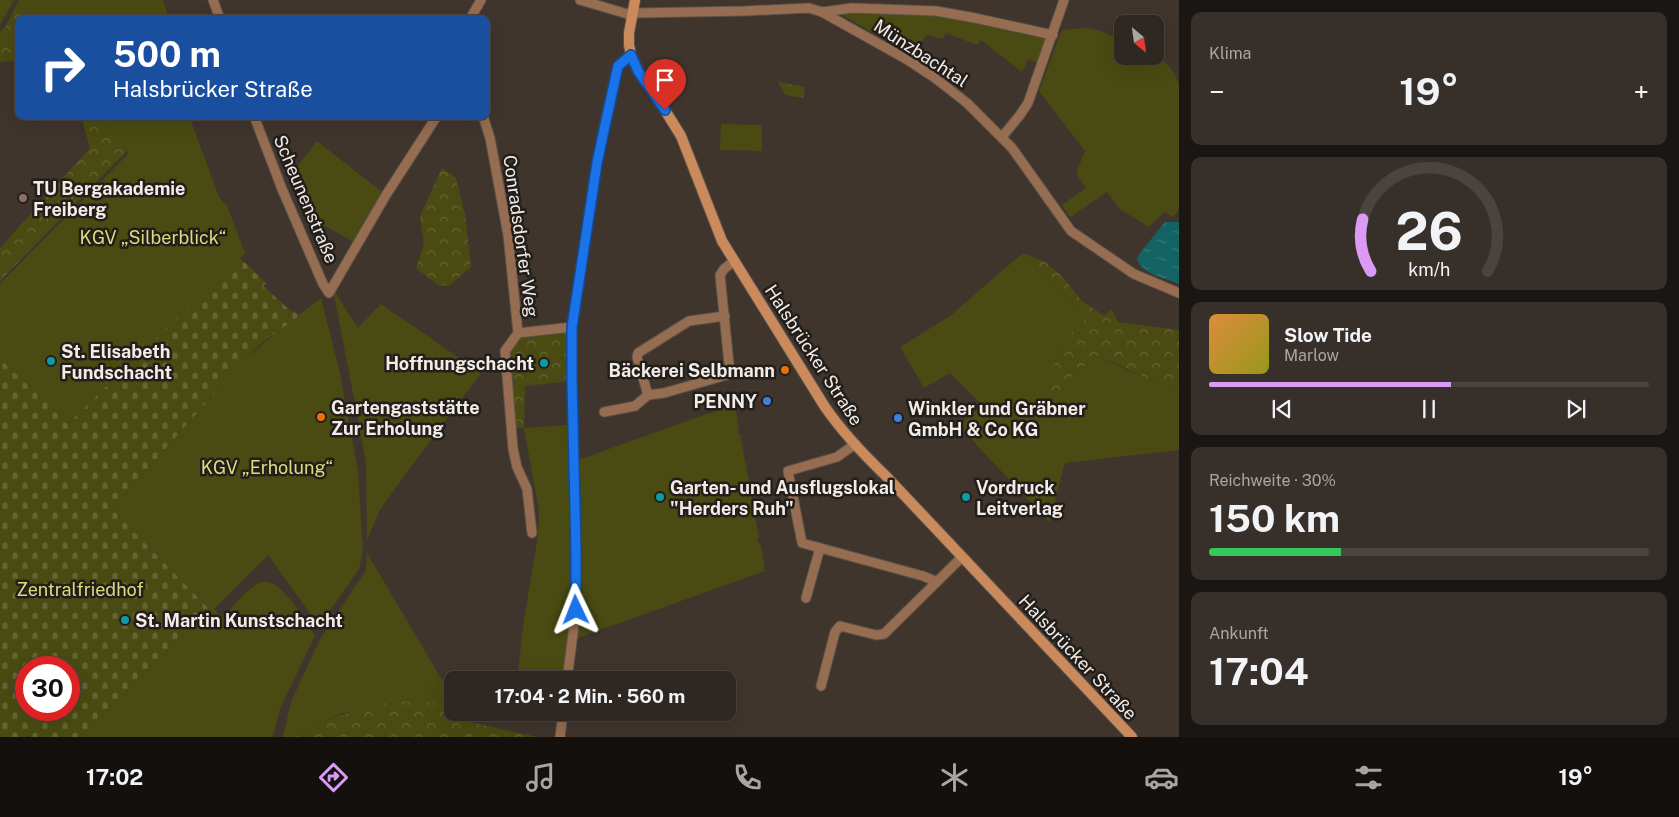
<!DOCTYPE html>
<html lang="de">
<meta charset="utf-8">
<style>
body{margin:0;font-family:"Public Sans",sans-serif;background:#37302a;color:#f1f3f6;height:100vh;display:flex;flex-direction:column;font-size:19px;white-space:nowrap}
*{box-sizing:border-box;margin:0}
p{font-size:16px;color:#a7a6a5}
.icon{flex:none;width:28px;height:28px;fill:none;stroke:currentColor;stroke-width:2;stroke-linecap:round;stroke-linejoin:round}
.map{position:relative;flex:1;overflow:hidden}
.panel{display:flex;flex-direction:column;gap:12px;padding:12px;background:#1a1613;width:500px}
.panel>*{flex:none}
.hud{position:absolute;left:15px;top:15px;width:475px;height:105px;border-radius:10px;box-shadow:0 5px 20px #0002,0 0 0 1px #4a4440;background:#1a4fa0;color:#fff;overflow:hidden}
.needle{width:32px;rotate:151deg}
.controls{position:absolute;left:1114px;top:15px;display:grid;gap:10px}
.controls a{display:grid;place-items:center;width:50px;height:50px;border-radius:10px;background:#2f2822;box-shadow:0 5px 20px #0002,0 0 0 1px #4a4440;font-size:25px}
.speed{position:absolute;left:15px;top:656px;display:flex;gap:10px;font-size:25px;font-weight:700;text-align:center}
.speed>*{display:grid;place-content:center;width:65px;height:65px;border-radius:50%;background:#2f2822;box-shadow:0 5px 20px #0002,0 0 0 1px #4a4440;line-height:1}
.speed .limit{border:8px solid #d22;background:#fff;color:#111}
.pin{position:absolute;display:grid;place-items:center;width:42px;height:42px;color:#fff;margin:-51px -21px;border-radius:50% 50% 50% 0;rotate:-45deg;box-shadow:0 0 5px #0007}
.pin .icon{rotate:45deg}
.me{position:absolute;width:55px;margin:-28px;rotate:358deg;stroke-linejoin:round;filter:drop-shadow(0 0 4px #0008)}
.turn{display:flex;align-items:center;gap:18px;height:105px;padding:0 15px;font-size:22px}
.turn .icon{width:65px;height:65px;stroke-width:2.5}
.turn b{display:block;font-size:35px;line-height:42px}
.big{font-size:38px;font-weight:700;line-height:1.1}
.panel .widget{flex:1;display:flex;flex-direction:column;justify-content:center;gap:8px;min-width:0;padding:0 18px;border-radius:10px;background:#37302a}
.panel .dial{align-items:center;gap:0}
.dial svg{height:130px;overflow:visible;fill:none;stroke:#4a4440;stroke-width:7;stroke-linecap:round;text-anchor:middle}
.dial text{fill:#f1f3f6;stroke:none}
.song{display:flex;align-items:center;gap:15px}
.cover{width:60px;height:60px;border-radius:8px;background:linear-gradient(135deg,hsl(30 70% 55%),hsl(60 70% 35%))}
.played{height:5px;border-radius:2px;background:linear-gradient(90deg,#da9af6 55%,#4a4440 55%)}
.keys{display:flex;justify-content:space-around;direction:ltr}
.heat{display:flex;justify-content:space-between;align-items:center;font-size:28px;direction:ltr}
.charge{height:8px;border-radius:4px;background:linear-gradient(90deg,#34c759 30%,#4a4440 0)}
.trip{position:absolute;left:444px;top:671px;width:292px;height:50px;border-radius:10px;background:#2f2822;box-shadow:0 5px 20px #0002,0 0 0 1px #4a4440;font-weight:700;line-height:50px;text-align:center}
.tabs{display:flex;height:80px;justify-content:space-around;align-items:center;background:#13100e;color:#a7a6a5}
.tabs .icon{width:35px;height:35px}
.tabs .current{color:#da9af6}
.tabs b{font-size:22px;color:#f1f3f6}
main{display:flex;flex:1;min-height:0}
.map>svg:first-child{display:block}
.green{fill:#4a4b12}
.forest{fill:url(#forest-crowns)}
.cemetery{fill:url(#cemetery-stones);fill-rule:evenodd}
.water{fill:url(#water-ripples)}
.lines{fill:none;stroke-linecap:round;stroke-linejoin:round}
.minor-casing{stroke:#5c524b;stroke-width:11}
.secondary-casing{stroke:#5c524b;stroke-width:12}
.minor{stroke:#966d50;stroke-width:9}
.secondary{stroke:#cb8a5b;stroke-width:10}
.route-casing{stroke:#114b97;stroke-width:12}
.route{stroke:#1a73e8;stroke-width:9}
.education-dot{fill:#8d6e63;stroke:#221e1a;stroke-width:2}
.culture-dot{fill:#0f9aa8;stroke:#221e1a;stroke-width:2}
.food-dot{fill:#e8710a;stroke:#221e1a;stroke-width:2}
.shop-dot{fill:#3f7fe0;stroke:#221e1a;stroke-width:2}
.labels{text-anchor:middle;dominant-baseline:central;stroke-width:5;stroke-linejoin:round;paint-order:stroke}
.street-label{font-size:18px;fill:#f2ebe7;stroke:#221e1a}
.poi-label{font-size:18px;font-weight:bold;fill:#f2ebe7;stroke:#221e1a;text-anchor:start}
.park-label{font-size:18px;fill:#d9dd7c;stroke:#221e1a}
</style>
<main>
<div class="map">
<svg width="1179" height="737" viewBox="0 0 1179 737">
<defs>
<pattern id="forest-crowns" width="20" height="18" patternUnits="userSpaceOnUse" patternTransform="scale(1.25)"><rect width="20" height="18" fill="#4a4b12"/><path d="M2 6a3 3 0 1 1 6 0M12 15a3 3 0 1 1 6 0" fill="none" stroke="#656534"/></pattern>
<pattern id="cemetery-stones" width="16" height="16" patternUnits="userSpaceOnUse" patternTransform="scale(1.25)"><rect width="16" height="16" fill="#4a4b12"/><path d="M2 7V4a2 2 0 0 1 4 0v3zM10 15v-3a2 2 0 0 1 4 0v3z" fill="#656534"/></pattern>
<pattern id="water-ripples" width="26" height="14" patternUnits="userSpaceOnUse" patternTransform="scale(1.25)"><rect width="26" height="14" fill="#136365"/><path d="M2 4q2-2 4 0t4 0M15 11q2-2 4 0t4 0" fill="none" stroke="#367a7b"/></pattern>
</defs>
<rect width="100%" height="100%" fill="#3f352d"/>
<g class="green">
<polygon points="0,0 14,0 0,25"/>
<polygon points="19,0 163,0 169,19 30,19 18,2"/>
<polygon points="841,11 942,15 1047,37 1038,63 1028,59 1022,72 981,40 977,45 946,33 943,39 926,35 912,56 841,14"/>
<path d="M1086 28 1101 31 1122 40V56H1155V55C1168 62 1174 71 1179 84V209L1173 217 1164 212 1149 227 1120 209 1107 192 1070 217 1062 205 1086 188 1076 173 1085 151 1039 91 1062 30Z"/>
<polygon points="101,116 189,116 219,197 227,206 245,253 69,423 0,359 0,284 129,153"/>
<polygon points="721,124 762,125 762,151 720,150"/>
<polygon points="317,141 383,193 354,242 305,215 290,176"/>
<polygon points="1023,253 1085,320 1065,338 1051,371 1048,406 1071,378 1096,356 1153,381 1179,388 1179,450 1065,463 1049,522 959,426 982,405 950,373 924,388 900,347 950,316"/>
<polygon points="333,289 358,328 381,304 481,373 407,472 380,510 367,540 366,462"/>
<path d="M321 298 340 373 358 472 363 551 359 569 319 626 268 555 214 609 222 618C233 607 245 590 259 583 280 574 305 621 315 636L280 708 273 737H81L209 609 112 509 242 362 283 327Z"/>
<polygon points="735,404 739,430 737,433 740,434 749,482 747,487 750,490 759,538 757,541 761,545 765,571 575,639 575,461"/>
<polygon points="567,425 574,585 566,680 517,680 524,620 538,535 539,512 524,428"/>
<polygon points="367,553 452,697 452,706 439,703 342,713 306,729 293,737 283,737 291,702 319,641 366,570"/>
</g>
<g class="forest">
<polygon points="18,2 30,19 19,19 19,60 0,62 0,33 6,26"/>
<polygon points="778,82 805,87 803,98 785,95"/>
<polygon points="81,116 101,116 127,151 0,281 0,248 90,148"/>
<polygon points="442,168 456,178 465,214 471,267 449,286 438,285 416,268 424,244 420,216"/>
<polygon points="1023,253 1045,262 1062,276 1081,300 1104,316 1111,309 1118,322 1179,330 1179,388 1153,381 1119,365 1096,356 1071,378 1047,407 1051,371 1065,338 1085,320"/>
<polygon points="572,327 572,381 525,386 524,428 512,428 505,351 518,333"/>
<path d="M393 701 439 703 452 706V712L461 713 460 720 538 737H293C325 717 357 710 393 701Z"/>
</g>
<path class="cemetery" d="M239 257 266 283 263 286 292 312 294 311 299 316 262 343 242 362 112 509 209 609 81 737H31L29 735 26 737H0V359L69 423ZM26 668H69V710H26Z"/>
<path class="water" d="M1165 222H1179V284C1166 278 1141 274 1137 259L1140 253Z"/>
<g class="lines">
<defs>
<g id="minor">
<polyline points="213,0 220,19"/>
<polyline points="580,0 631,15"/>
<polyline points="632,11 638,13 745,11 809,8 822,12 906,59 935,78 967,103 1012,148 1071,231 1134,274 1179,293"/>
<polyline points="822,12 852,8 936,11 975,18 1053,35"/>
<polyline points="470,19 481,0"/>
<polyline points="254,116 282,189 323,284 329,293 386,195 437,116"/>
<polyline points="483,116 490,138 508,235 518,333 505,351 513,449 517,467 527,489 532,533"/>
<polyline points="1002,137 1020,115 1028,103 1064,0"/>
<polyline points="518,333 572,327"/>
<polyline points="648,395 637,357 638,353 689,321 725,316"/>
<polyline points="604,412 635,406 648,395 664,393 730,374 720,275 724,269 734,261"/>
<polyline points="854,445 837,457 788,471 802,543 923,576 935,581"/>
<polyline points="806,598 820,548"/>
<polyline points="567,680 576,610 576,551 572,381 572,327 597,163 607,113 618,66 631,55"/>
<polyline points="821,686 835,632 840,626 876,635 884,634 962,557"/>
<polyline points="560,737 563,712"/>
</g>
<path id="secondary" d="M635 0 629 33V45L631 55 638 71 658 99 681 136 722 241 825 407C843 433 863 454 886 476L1132 737"/>
</defs>
<use href="#minor" class="minor-casing"/>
<use href="#secondary" class="secondary-casing"/>
<use href="#minor" class="minor"/>
<use href="#secondary" class="secondary"/>
</g>
<g class="lines">
<defs>
<polyline id="route" points="576,610 576,551 572,381 572,327 597,163 604,130 618,66 631,55 638,71 665,110"/>
</defs>
<use href="#route" class="route-casing"/>
<use href="#route" class="route"/>
</g>
<circle class="education-dot" cx="23" cy="198" r="5"/>
<g class="culture-dot">
<circle cx="51" cy="361" r="5"/>
<circle cx="544" cy="363" r="5"/>
<circle cx="660" cy="497" r="5"/>
<circle cx="966" cy="497" r="5"/>
<circle cx="125" cy="620" r="5"/>
</g>
<g class="food-dot">
<circle cx="785" cy="370" r="5"/>
<circle cx="321" cy="417" r="5"/>
</g>
<g class="shop-dot">
<circle cx="767" cy="401" r="5"/>
<circle cx="898" cy="418" r="5"/>
</g>
<g class="labels">
<g class="street-label">
<text transform="translate(921 53) rotate(33)">Münzbachtal</text>
<text transform="translate(306 199) rotate(67)">Scheunenstraße</text>
<text transform="translate(521 236) rotate(82)">Conradsdorfer Weg</text>
<text transform="translate(814 355) rotate(57)">Halsbrücker Straße</text>
<text transform="translate(1078 657) rotate(47)">Halsbrücker Straße</text>
</g>
<g class="poi-label">
<text x="33" y="188">TU Bergakademie<tspan x="33" dy="21">Freiberg</tspan></text>
<text x="61" y="351">St. Elisabeth<tspan x="61" dy="21">Fundschacht</tspan></text>
<text x="534" y="363" text-anchor="end">Hoffnungschacht</text>
<text x="775" y="370" text-anchor="end">Bäckerei Selbmann</text>
<text x="757" y="401" text-anchor="end">PENNY</text>
<text x="331" y="407">Gartengaststätte<tspan x="331" dy="21">Zur Erholung</tspan></text>
<text x="908" y="408">Winkler und Gräbner<tspan x="908" dy="21">GmbH &amp; Co KG</tspan></text>
<text x="670" y="487">Garten- und Ausflugslokal<tspan x="670" dy="21">"Herders Ruh"</tspan></text>
<text x="976" y="487">Vordruck<tspan x="976" dy="21">Leitverlag</tspan></text>
<text x="135" y="620">St. Martin Kunstschacht</text>
</g>
<g class="park-label">
<text x="153" y="237">KGV „Silberblick“</text>
<text x="267" y="467">KGV „Erholung“</text>
<text x="80" y="589">Zentralfriedhof</text>
</g>
</g>
</svg>
<div class="controls">
<a><svg class="needle" viewBox="-14 -14 28 28"><path d="M0-13l5 13h-10z" fill="#e53935"/><path d="M0 13l5-13h-10z" fill="#a7a6a5"/></svg></a>
</div>
<div class="speed"><div class="limit">30</div></div>
<div class="pin" style="left:665px;top:110px;background:#d93025"><svg class="icon" aria-label="arrive" viewBox="0 0 24 24"><path d="M6 21V4h12l-3 4 3 4H6"/></svg></div>
<svg class="me" style="left:576px;top:610px" viewBox="-20 -20 40 40"><path d="M0-17L14 15 0 8-14 15z" fill="#1a73e8" stroke="#fff" stroke-width="4"/></svg>
<div class="trip">17:04 · 2 Min. · 560 m</div>
<div class="hud">
<div class="turn"><svg class="icon" aria-label="right" viewBox="0 0 24 24"><path d="M7 20v-9h11M14 6l5 5-5 5"/></svg><div><b>500 m</b>Halsbrücker Straße</div></div>
</div>
</div>
<section class="panel">
<div class="widget"><p>Klima</p>
<div class="heat"><a>−</a><b class="big">19°</b><a>+</a></div>
</div>
<div class="widget dial"><svg viewBox="0 0 100 80">
<path d="M14 69A42 42 0 1 1 86 69"/>
<path d="M14 69A42 42 0 0 1 9 37" stroke="#da9af6"/>
<text x="50" y="56" font-size="32" font-weight="700">26</text>
<text x="50" y="72" font-size="11">km/h</text>
</svg></div>
<div class="widget">
<div class="song"><i class="cover"></i><div><b>Slow Tide</b><p>Marlow</p></div></div>
<div class="played"></div>
<div class="keys"><svg class="icon" aria-label="previous" viewBox="0 0 24 24"><path d="M18 5L8 12l10 7zM5 5v14"/></svg><svg class="icon" aria-label="pause" viewBox="0 0 24 24"><path d="M8 5v14M16 5v14"/></svg><svg class="icon" aria-label="next" viewBox="0 0 24 24"><path d="M6 5l10 7-10 7zM19 5v14"/></svg></div>
</div>
<div class="widget"><p>Reichweite · 30%</p><b class="big">150 km</b><div class="charge"></div></div>
<div class="widget"><p>Ankunft</p><b class="big">17:04</b></div>
</section>
</main>
<nav class="tabs">
<b>17:02</b>
<svg class="icon current" aria-label="directions" viewBox="0 0 24 24"><path d="M12 3l9 9-9 9-9-9zM9 14v-3h6M13 9l2 2-2 2"/></svg>
<svg class="icon" aria-label="music" viewBox="0 0 24 24"><path d="M9 18V5l10-2v13"/><circle cx="6" cy="18" r="3"/><circle cx="16" cy="16" r="3"/></svg>
<svg class="icon" aria-label="phone" viewBox="0 0 24 24"><path d="M5 4h4l2 5-3 2q2 4 5 5l2-3 5 2v4C11 20 4 13 5 4z"/></svg>
<svg class="icon" aria-label="climate" viewBox="0 0 24 24"><path d="M12 3v18M4 7l16 10M4 17L20 7"/></svg>
<svg class="icon" aria-label="car" viewBox="0 0 24 24"><path d="M5 17H2v-5l4-1 3-4h7l3 4 3 1v5h-3M9 17h6M6 11h13"/><circle cx="7" cy="17" r="2"/><circle cx="17" cy="17" r="2"/></svg>
<svg class="icon" aria-label="filters" viewBox="0 0 24 24"><path d="M4 7h16M4 17h16"/><circle cx="9" cy="7" r="2"/><circle cx="15" cy="17" r="2"/></svg>
<b>19°</b>
</nav>
